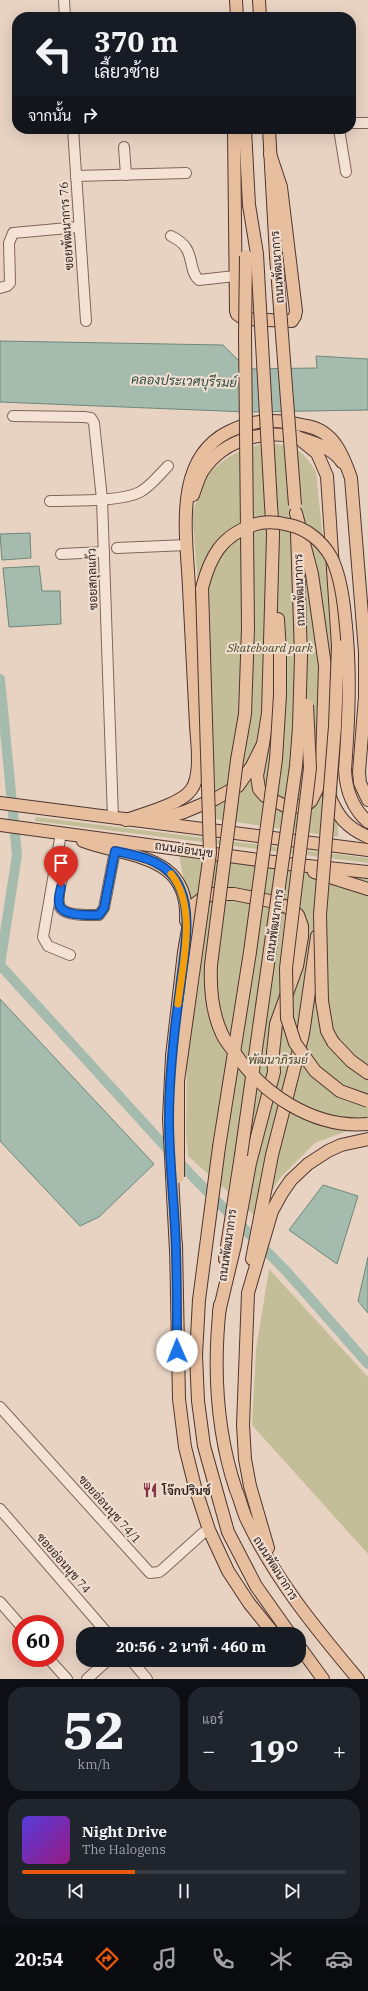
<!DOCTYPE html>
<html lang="th">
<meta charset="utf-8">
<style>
body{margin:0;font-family:"IBM Plex Serif",Sarabun,serif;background:#20242c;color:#f1f3f6;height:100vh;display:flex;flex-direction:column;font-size:15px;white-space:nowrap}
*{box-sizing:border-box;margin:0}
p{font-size:13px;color:#9ea1a6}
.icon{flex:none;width:22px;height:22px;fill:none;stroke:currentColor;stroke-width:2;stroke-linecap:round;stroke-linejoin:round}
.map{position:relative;height:1679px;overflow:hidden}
.details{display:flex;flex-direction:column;gap:8px;padding:8px;background:#0d0f14;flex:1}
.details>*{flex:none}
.banner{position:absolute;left:12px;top:12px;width:344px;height:122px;border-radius:16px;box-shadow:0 4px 16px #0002;background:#171b24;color:#f1f3f6;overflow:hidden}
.speed{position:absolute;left:12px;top:1615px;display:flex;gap:8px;font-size:20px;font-weight:700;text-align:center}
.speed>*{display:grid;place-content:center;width:52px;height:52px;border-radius:50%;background:#171b24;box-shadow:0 4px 16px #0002;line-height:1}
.speed .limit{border:6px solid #d22;background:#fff;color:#111}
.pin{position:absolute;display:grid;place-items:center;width:34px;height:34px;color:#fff;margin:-41px -17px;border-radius:50% 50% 50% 0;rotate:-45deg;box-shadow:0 0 4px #0007}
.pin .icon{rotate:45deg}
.me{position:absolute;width:44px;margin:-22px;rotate:359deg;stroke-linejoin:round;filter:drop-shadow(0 0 3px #0008)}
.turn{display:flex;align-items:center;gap:14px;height:84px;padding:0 16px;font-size:18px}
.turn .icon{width:52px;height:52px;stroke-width:2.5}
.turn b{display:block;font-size:28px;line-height:34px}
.then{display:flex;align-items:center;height:38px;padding:0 16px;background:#0003;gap:8px;font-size:15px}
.big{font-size:30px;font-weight:700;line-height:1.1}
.details .card{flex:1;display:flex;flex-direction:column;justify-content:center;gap:6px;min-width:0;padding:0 14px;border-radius:16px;background:#20242c}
.details .dial{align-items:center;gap:0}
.dial b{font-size:52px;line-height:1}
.song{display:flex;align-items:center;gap:12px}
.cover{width:48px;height:48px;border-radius:6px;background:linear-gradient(135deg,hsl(250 70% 55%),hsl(310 70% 35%))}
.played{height:4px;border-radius:2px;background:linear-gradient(90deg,#ea580c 35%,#363941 35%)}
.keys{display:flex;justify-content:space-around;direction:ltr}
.heat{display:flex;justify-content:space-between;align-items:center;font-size:22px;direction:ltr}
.details .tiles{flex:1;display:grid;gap:8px;grid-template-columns:1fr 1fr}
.card:last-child{grid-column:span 2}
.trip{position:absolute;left:76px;top:1627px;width:230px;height:40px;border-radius:16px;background:#171b24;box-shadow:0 4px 16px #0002;font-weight:700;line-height:40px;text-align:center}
.tab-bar{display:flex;height:64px;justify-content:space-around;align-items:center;background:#090b0e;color:#9ea1a6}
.tab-bar .icon{width:28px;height:28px}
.tab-bar .on{color:#ea580c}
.tab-bar b{font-size:18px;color:#f1f3f6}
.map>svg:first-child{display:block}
.green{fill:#c4be98}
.water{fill:#a4bbae;stroke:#6d887a}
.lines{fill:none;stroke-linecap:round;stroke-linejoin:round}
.canal{stroke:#a4bbae;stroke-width:10}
.minor-casing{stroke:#7f665c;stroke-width:12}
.major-casing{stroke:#4e3630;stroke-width:14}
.minor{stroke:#f4e2d4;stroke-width:10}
.major{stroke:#e7be9e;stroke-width:12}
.major-bridge-casing{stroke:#4e3630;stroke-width:14;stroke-linecap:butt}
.major-bridge{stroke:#e7be9e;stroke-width:12}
.route-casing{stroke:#114b97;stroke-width:10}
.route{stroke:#1a73e8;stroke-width:7}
.slow{stroke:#f59e0b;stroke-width:7}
.labels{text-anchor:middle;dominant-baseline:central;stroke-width:4;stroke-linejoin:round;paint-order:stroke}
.street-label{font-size:12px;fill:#31221e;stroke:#f0dfd1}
.park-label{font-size:12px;font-style:italic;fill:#4b4b27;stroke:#f0dfd1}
.poi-label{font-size:12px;font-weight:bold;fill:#31221e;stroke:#f0dfd1;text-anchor:start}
.water-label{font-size:13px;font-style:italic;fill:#2f4f45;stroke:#f0dfd1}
</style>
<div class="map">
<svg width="368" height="1679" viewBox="0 0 368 1679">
<rect width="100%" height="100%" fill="#e8d3c3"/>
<g class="green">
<path d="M267 442C293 447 302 447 316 472L326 567 338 646V837L215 819V786L192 514C196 503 200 489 206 479 220 457 243 449 267 442Z"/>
<polygon points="36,817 368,858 368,863 35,821"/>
<polygon points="178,848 368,872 368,1123 315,1143 280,1178 256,1217 188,1156 186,1134 187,1060 200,976"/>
<polygon points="269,1269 368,1377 368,1554 252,1425 256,1350"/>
</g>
<g class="water">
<polygon points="0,341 223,345 247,369 317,368 316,356 368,359 368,410 247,412 0,402"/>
<polygon points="30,533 31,558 2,560 0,534"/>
<polygon points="39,566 42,591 60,591 61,624 9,627 3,568"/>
<polygon points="0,999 154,1164 99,1217 80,1226 0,1141"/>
<polygon points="323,1185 358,1196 337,1264 289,1230"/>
<polygon points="368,1257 368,1313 358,1301"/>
</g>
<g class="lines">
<polyline class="canal" points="0,679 17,855 0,965 192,1176 287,1272 368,1364"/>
<defs>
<g id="minor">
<polyline points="64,0 65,17"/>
<polyline points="351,123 368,123"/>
<polyline points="73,129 86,321"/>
<polyline points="339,129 346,172"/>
<polyline points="124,147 126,175"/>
<polyline points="76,176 186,173"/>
<path d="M171 236C177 239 183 243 186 248 193 258 190 273 199 280L235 276"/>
<polyline points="0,288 7,286 10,283 9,243 13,233 79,227"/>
<polyline points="13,416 84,417 91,418 94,423 102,499 113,818"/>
<path d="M50 501C73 500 121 502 140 492 151 486 159 475 168 466"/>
<polyline points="117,548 187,545"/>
<polyline points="61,554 104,552"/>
<polyline points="61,833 43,937 48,946 70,955"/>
<path d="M63 872C62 881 57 894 59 904 61 917 89 915 99 915L104 908 115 851"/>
<polyline points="0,1407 150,1573 159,1572 163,1569 203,1533 209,1530"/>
<polyline points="0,1509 108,1634"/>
<polyline points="0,1602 21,1626"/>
<polyline points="48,1658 67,1679"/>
<polyline points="131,1660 147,1679"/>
<polyline points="87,1679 108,1660"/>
</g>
<g id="major">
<polyline points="236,0 237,17"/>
<polyline points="259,0 260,17"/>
<polyline points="234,129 236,311 237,314 244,319 292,321 295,316 296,311 281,187 270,154"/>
<polyline points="245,129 249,205 257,254"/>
<polyline points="269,129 276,256"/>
<polyline points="296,436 317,453 327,476 338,646"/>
<path d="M193 495C196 487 198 479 202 472 225 436 272 427 309 441 322 446 334 450 342 462"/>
<polyline points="271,505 273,533"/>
<polyline points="297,533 301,656"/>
<polyline points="278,619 280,652"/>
<polyline points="263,744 257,776 259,789 265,796 287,807 305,806 311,801 317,789 322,762 325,666 312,574 296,513"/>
<path d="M345 770C346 791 352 808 368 822"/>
<path d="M329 795C338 817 346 827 368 837"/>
<polyline points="0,803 368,850"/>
<path d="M126 820C143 814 181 804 191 790 202 776 197 742 196 725 194 679 191 634 189 588 187 537 172 460 228 432 257 418 276 419 307 426 334 431 343 455 351 478L365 652V697L359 772 360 783 368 800"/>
<polyline points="155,821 184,812 215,799 238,786 252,766 263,744 268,713 273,535"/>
<polyline points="0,825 288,864 368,872"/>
<path d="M83 841C128 858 190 853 186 921"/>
<polyline points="314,872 368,889"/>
<polyline points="333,1042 351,1061 368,1073"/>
<polyline points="219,1147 199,1300 196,1355 198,1401 204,1446 228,1532 256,1586 290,1634"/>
<polyline points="176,1244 179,1399 185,1447 195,1487 209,1530 228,1571 249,1603 274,1634"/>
<polyline points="176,1251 169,1119 172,1056 184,952 191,912 195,904 204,897 213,894 234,894 275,902 291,909 298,915 302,926 302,937 297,966 276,1024 273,1053 274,1072 250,1163 235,1245 219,1312"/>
<polyline points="225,1259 241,1155"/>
<polyline points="252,1259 272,1155 303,1034 317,936"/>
<path d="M220 1305C213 1368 216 1430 236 1490 240 1499 242 1509 246 1518 274 1578 316 1629 358 1679"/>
<polyline points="268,1548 250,1486 245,1459 243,1425 248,1293 272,1211 282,1193 291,1180 308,1164 328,1151 341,1145 368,1139"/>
<polyline points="299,1646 323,1679"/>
</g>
</defs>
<use href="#minor" class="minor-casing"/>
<use href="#major" class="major-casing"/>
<use href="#minor" class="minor"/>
<use href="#major" class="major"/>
<defs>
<g id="major-bridge">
<polyline points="257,254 271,505"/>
<path d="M246 256 245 335 248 628 245 714 237 760 211 965C210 987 212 1013 222 1034 224 1039 228 1044 232 1049 261 1093 313 1129 368 1124"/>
<polyline points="276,256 295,505"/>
<polyline points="307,705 310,768 286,968 287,1018 295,1043 315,1071 340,1091 368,1101"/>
<polyline points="333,1042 327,1031 322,1001 320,915 335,726 338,646"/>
<polyline points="219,1147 250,952 276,759 280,695 280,652"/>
<polyline points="241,1155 296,766 299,727 301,656"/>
<path d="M178 1177V1081L210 853 202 588C210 557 221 536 253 525 264 521 277 522 289 525 306 528 322 541 331 557 340 574 343 596 345 616 351 669 349 717 345 770"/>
</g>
</defs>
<use href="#major-bridge" class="major-bridge-casing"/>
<use href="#major-bridge" class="major-bridge"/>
</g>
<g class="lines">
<defs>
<path id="route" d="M61 887C60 892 58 899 59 903 60 917 89 915 99 915L104 908 115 851C140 856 169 861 180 888 193 916 183 959 180 989 174 1032 169 1075 169 1119 169 1163 175 1207 176 1251 177 1285 177 1318 177 1351"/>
</defs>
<use href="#route" class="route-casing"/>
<use href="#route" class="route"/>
<path class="slow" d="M171 874C198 907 182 965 178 1004"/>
</g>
<defs>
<symbol id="restaurant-bare" viewBox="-9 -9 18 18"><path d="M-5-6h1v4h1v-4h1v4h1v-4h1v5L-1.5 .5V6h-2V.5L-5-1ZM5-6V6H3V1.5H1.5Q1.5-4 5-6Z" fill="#873349" stroke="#f0dfd1" stroke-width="2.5" paint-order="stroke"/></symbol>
</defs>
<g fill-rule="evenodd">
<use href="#restaurant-bare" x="139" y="1479" width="22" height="22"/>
</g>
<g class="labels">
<g class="street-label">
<text transform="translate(66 226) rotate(-94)">ซอยพัฒนาการ 76</text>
<text transform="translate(277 267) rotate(-94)">ถนนพัฒนาการ</text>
<text transform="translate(92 579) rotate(-92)">ซอยสกุลแก้ว</text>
<text transform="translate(299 590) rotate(-92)">ถนนพัฒนาการ</text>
<text transform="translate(184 849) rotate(8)">ถนนอ่อนนุช</text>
<text transform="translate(274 925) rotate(-82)">ถนนพัฒนาการ</text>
<text transform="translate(227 1245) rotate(-82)">ถนนพัฒนาการ</text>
<text transform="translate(110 1509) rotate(48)">ซอยอ่อนนุช 74/1</text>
<text transform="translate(64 1563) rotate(49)">ซอยอ่อนนุช 74</text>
<text transform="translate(276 1568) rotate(58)">ถนนพัฒนาการ</text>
</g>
<g class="park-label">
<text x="270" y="647">Skateboard park</text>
<text x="278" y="1059">พัฒนาภิรมย์</text>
</g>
<g class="poi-label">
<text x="162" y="1490">โจ๊กปรินซ์</text>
</g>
<g class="water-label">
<text transform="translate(184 381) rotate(2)">คลองประเวศบุรีรมย์</text>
</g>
</g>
</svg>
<div class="speed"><div class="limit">60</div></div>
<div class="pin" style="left:61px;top:887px;background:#d93025"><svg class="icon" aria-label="arrive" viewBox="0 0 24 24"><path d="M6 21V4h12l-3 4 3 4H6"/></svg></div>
<svg class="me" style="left:177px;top:1351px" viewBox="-20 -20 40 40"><circle r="19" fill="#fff"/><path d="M0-13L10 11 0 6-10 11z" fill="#1a73e8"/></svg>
<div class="trip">20:56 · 2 นาที · 460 m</div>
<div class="banner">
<div class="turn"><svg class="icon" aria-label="left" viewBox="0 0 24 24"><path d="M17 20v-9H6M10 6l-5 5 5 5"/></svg><div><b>370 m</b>เลี้ยวซ้าย</div></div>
<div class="then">จากนั้น<svg class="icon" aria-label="right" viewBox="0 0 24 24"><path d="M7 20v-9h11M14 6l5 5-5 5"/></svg></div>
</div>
</div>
<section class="details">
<div class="tiles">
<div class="card dial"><b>52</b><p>km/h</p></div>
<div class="card"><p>แอร์</p>
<div class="heat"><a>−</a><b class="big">19°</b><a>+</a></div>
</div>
<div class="card">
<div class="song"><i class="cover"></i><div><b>Night Drive</b><p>The Halogens</p></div></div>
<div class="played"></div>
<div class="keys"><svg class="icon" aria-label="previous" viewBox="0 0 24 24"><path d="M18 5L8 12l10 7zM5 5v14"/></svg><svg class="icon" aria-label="pause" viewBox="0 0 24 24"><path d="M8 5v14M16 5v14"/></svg><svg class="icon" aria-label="next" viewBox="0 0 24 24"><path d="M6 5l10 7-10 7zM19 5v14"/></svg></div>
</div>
</div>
</section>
<nav class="tab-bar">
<b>20:54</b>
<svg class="icon on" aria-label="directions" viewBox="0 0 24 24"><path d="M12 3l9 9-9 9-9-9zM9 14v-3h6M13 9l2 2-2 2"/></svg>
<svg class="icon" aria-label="music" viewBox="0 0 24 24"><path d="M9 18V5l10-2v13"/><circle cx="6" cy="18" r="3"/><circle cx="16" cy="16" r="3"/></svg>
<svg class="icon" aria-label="phone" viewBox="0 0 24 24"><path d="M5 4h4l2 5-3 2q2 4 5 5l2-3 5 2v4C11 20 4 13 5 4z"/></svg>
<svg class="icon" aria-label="climate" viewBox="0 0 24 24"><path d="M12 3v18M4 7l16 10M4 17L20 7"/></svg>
<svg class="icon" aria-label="car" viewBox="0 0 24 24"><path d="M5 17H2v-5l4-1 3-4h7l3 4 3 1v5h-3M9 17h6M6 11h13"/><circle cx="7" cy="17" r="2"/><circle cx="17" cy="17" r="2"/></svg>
</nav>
